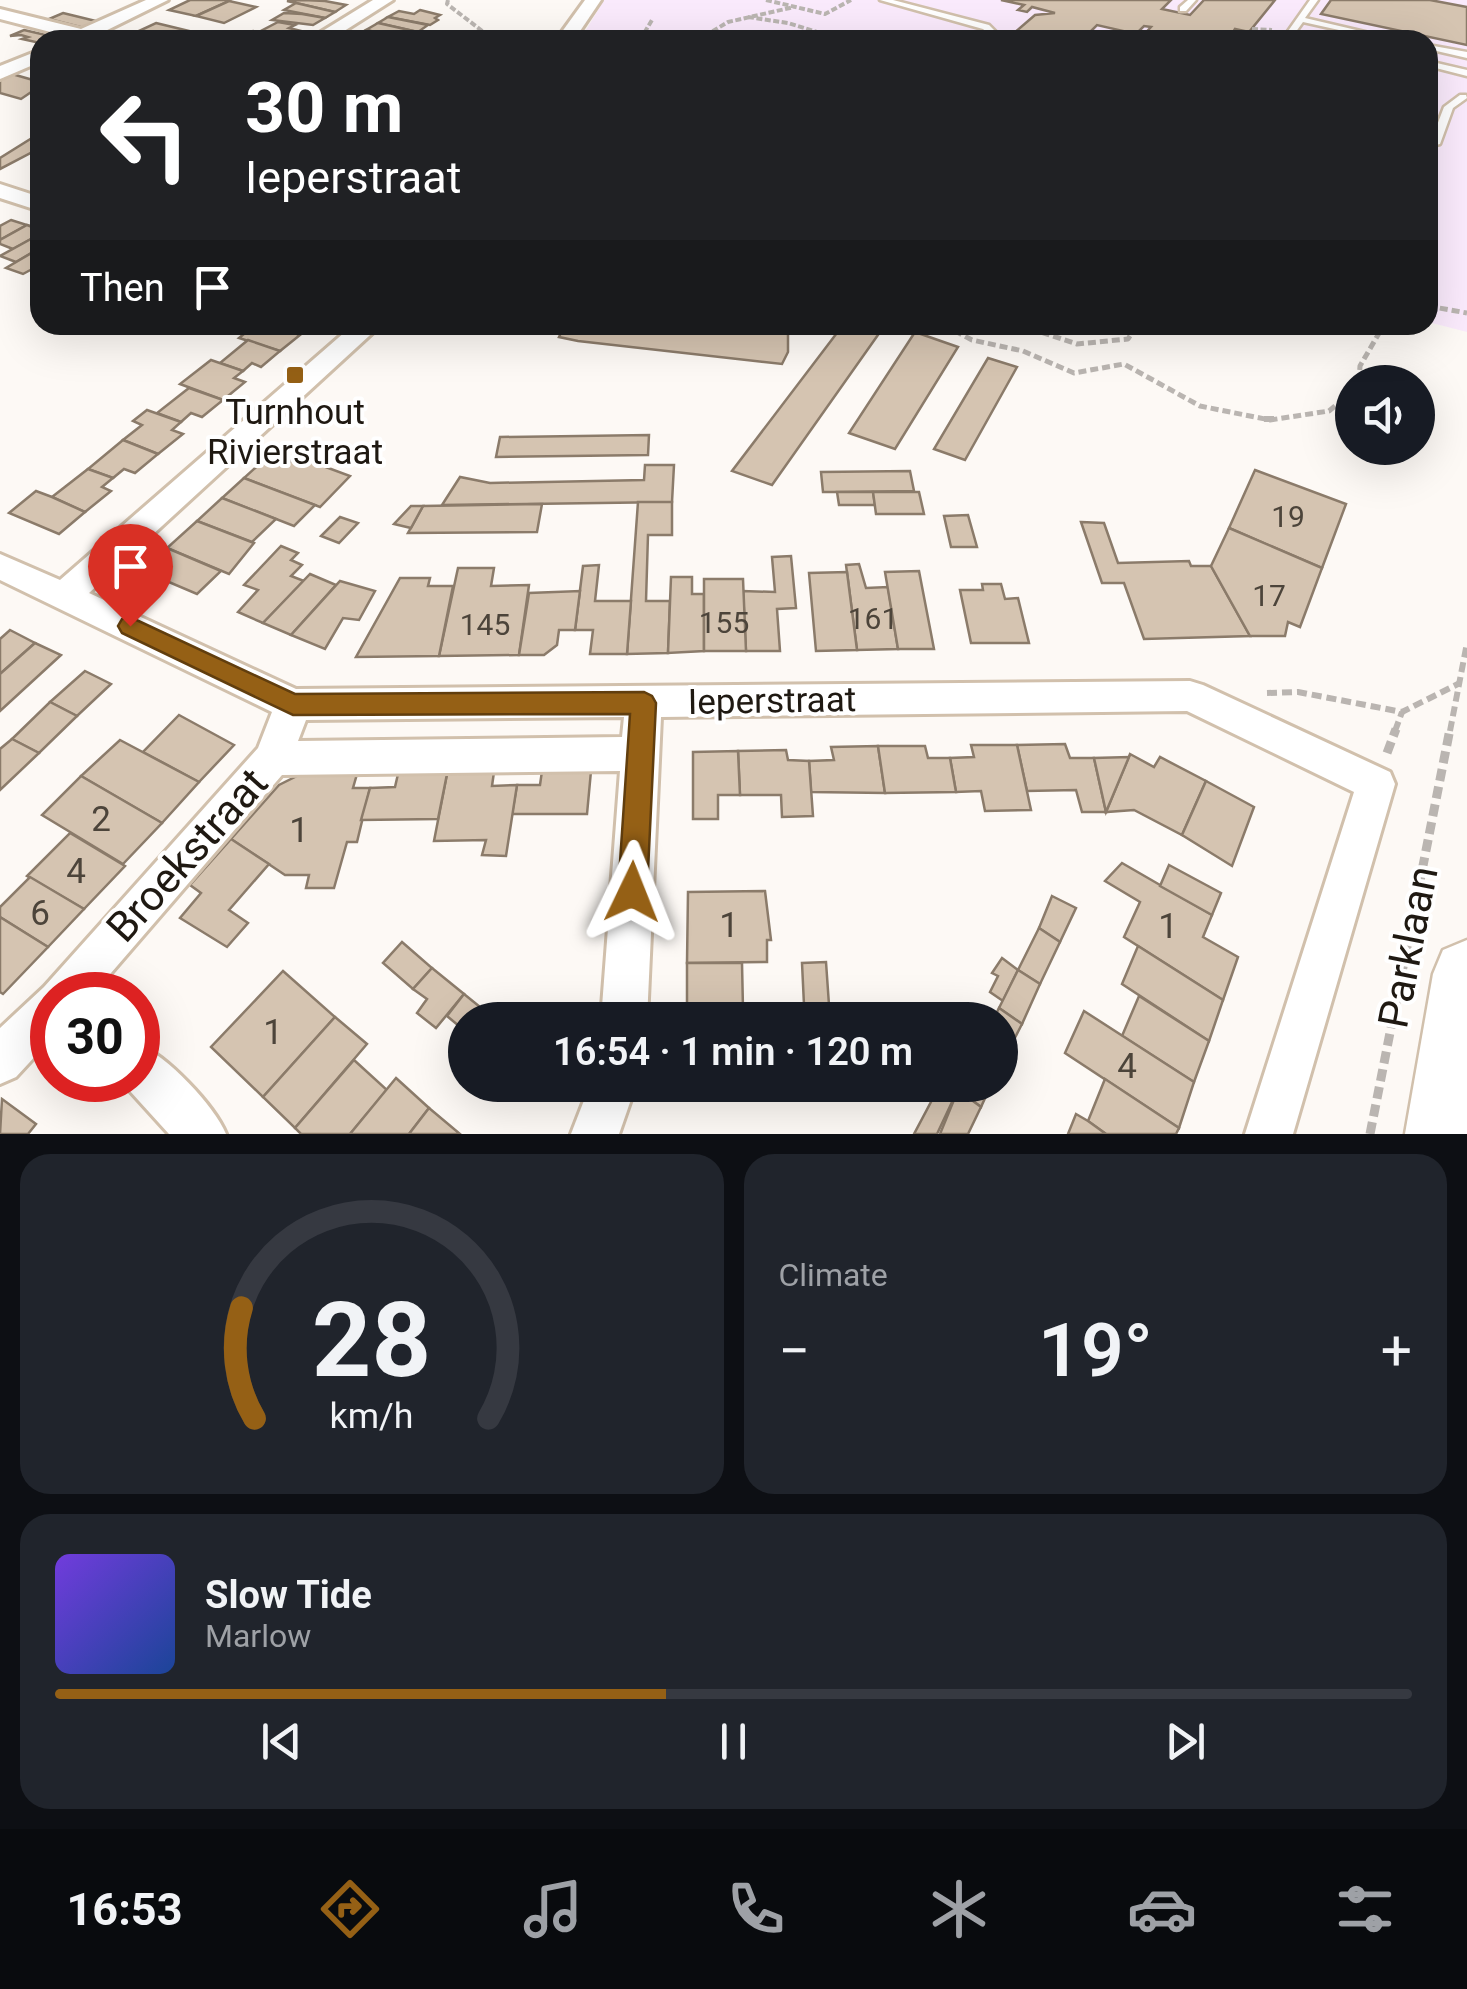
<!DOCTYPE html>
<meta charset="utf-8">
<style>
body{margin:0;font-family:Roboto,sans-serif;background:#20242c;color:#f1f3f6;height:100vh;display:flex;flex-direction:column;font-size:38px;white-space:nowrap}
*{box-sizing:border-box;margin:0}
p{font-size:32px;color:#9ea1a6}
.icon{flex:none;width:55px;height:55px;fill:none;stroke:currentColor;stroke-width:2;stroke-linecap:round;stroke-linejoin:round}
.map{position:relative;height:1134px;overflow:hidden}
.drawer{display:flex;flex-direction:column;gap:20px;padding:20px;background:#0d0f14;flex:1}
.drawer>*{flex:none}
.banner{position:absolute;left:30px;top:30px;width:1408px;height:305px;border-radius:30px;box-shadow:0 10px 40px #0002;background:#202124;color:#fff;overflow:hidden}
.controls{position:absolute;left:1335px;top:365px;display:grid;gap:20px}
.controls a{display:grid;place-items:center;width:100px;height:100px;border-radius:50%;background:#171b24;box-shadow:0 10px 40px #0002;font-size:50px}
.speed{position:absolute;left:30px;top:972px;display:flex;gap:20px;font-size:50px;font-weight:700;text-align:center}
.speed>*{display:grid;place-content:center;width:130px;height:130px;border-radius:50%;background:#171b24;box-shadow:0 10px 40px #0002;line-height:1}
.speed .limit{border:15px solid #d22;background:#fff;color:#111}
.pin{position:absolute;display:grid;place-items:center;width:85px;height:85px;color:#fff;margin:-102px -42px;border-radius:50% 50% 50% 0;rotate:-45deg;box-shadow:0 0 10px #0007}
.pin .icon{rotate:45deg}
.me{position:absolute;width:110px;margin:-55px;rotate:2deg;stroke-linejoin:round;filter:drop-shadow(0 0 8px #0008)}
.turn{display:flex;align-items:center;gap:35px;height:210px;padding:0 50px;font-size:45px}
.turn .icon{width:130px;height:130px;stroke-width:2.5}
.turn b{display:block;font-size:70px;line-height:85px}
.then{display:flex;align-items:center;height:95px;padding:0 50px;background:#0003;gap:20px;font-size:38px}
.big{font-size:75px;font-weight:600;line-height:1.1}
.drawer .widget{flex:1;display:flex;flex-direction:column;justify-content:center;gap:15px;min-width:0;padding:0 35px;border-radius:30px;background:#20242c}
.drawer .dial{align-items:center;gap:0}
.dial svg{height:260px;overflow:visible;fill:none;stroke:#363941;stroke-width:7;stroke-linecap:round;text-anchor:middle}
.dial text{fill:#f1f3f6;stroke:none}
.song{display:flex;align-items:center;gap:30px}
.cover{width:120px;height:120px;border-radius:15px;background:linear-gradient(135deg,hsl(260 70% 55%),hsl(220 70% 35%))}
.played{height:10px;border-radius:5px;background:linear-gradient(90deg,#956015 45%,#363941 45%)}
.keys{display:flex;justify-content:space-around;direction:ltr}
.heat{display:flex;justify-content:space-between;align-items:center;font-size:55px;direction:ltr}
.drawer .tiles{flex:1;display:grid;gap:20px;grid-template-columns:1fr 1fr}
.widget:last-child{grid-column:span 2}
.trip{position:absolute;left:448px;top:1002px;width:570px;height:100px;border-radius:50px;background:#171b24;box-shadow:0 10px 40px #0002;font-weight:600;line-height:100px;text-align:center}
.dock{display:flex;height:160px;justify-content:space-around;align-items:center;background:#090b0e;color:#9ea1a6}
.dock .icon{width:70px;height:70px}
.dock .on{color:#956015}
.dock b{font-size:45px;color:#f1f3f6}
.map>svg:first-child{display:block}
.medical{fill:#faeafc}
.building{fill:#d5c4b1;stroke:#8b7b6a;stroke-width:2.5}
.lines{fill:none;stroke-linecap:round;stroke-linejoin:round}
.lane-casing{stroke:#d1c0ac;stroke-width:5}
.street-casing{stroke:#d1c0ac;stroke-width:6}
.primary-casing{stroke:#d1c0ac;stroke-width:5}
.path-far3{stroke:#bab5b1;stroke-width:4;stroke-dasharray:6 2.5;stroke-linecap:butt}
.path-far2{stroke:#bab5b1;stroke-width:5;stroke-dasharray:8 4;stroke-linecap:butt}
.path-far1{stroke:#bab5b1;stroke-width:6;stroke-dasharray:10 5;stroke-linecap:butt}
.path{stroke:#bab5b1;stroke-width:9;stroke-dasharray:12 6;stroke-linecap:butt}
.lane{fill:#fff;fill-rule:evenodd}
.street{fill:#fff;fill-rule:evenodd}
.primary{fill:#fff;fill-rule:evenodd}
.route{fill:#956015;stroke:#613e0e;stroke-width:2.5}
.poi-dot{fill:#956015;stroke:#fff;stroke-width:4}
.labels{text-anchor:middle;dominant-baseline:central;stroke-width:8;stroke-linejoin:round;paint-order:stroke}
.number-label{font-size:30px;fill:#4c443a}
.poi-label{font-size:35px;fill:#1f1912;stroke:#fff}
.street-label{font-size:35px;fill:#1f1912;stroke:#fff}
.near-number-label{font-size:35px;fill:#4c443a}
.near-street-label{font-size:42px;fill:#1f1912;stroke:#fff}
</style>
<div class="map">
<svg width="1467" height="1134" viewBox="0 0 1467 1134">
<rect width="100%" height="100%" fill="#fdf9f5"/>
<polygon class="medical" points="604,0 1467,0 1467,332 1428,322 1428,40 580,40"/>
<g class="building">
<polygon points="190,0 226,0 229,1 196,16 169,10"/>
<polygon points="303,0 325,1 346,5 335,12 287,1"/>
<polygon points="1001,0 1171,0 1162,9 1190,15 1204,0 1275,0 1249,32 1235,29 1228,40 1139,40 1151,27 1144,26 1136,34 1097,25 1082,40 1006,40 1035,15 1055,13 1032,7 1027,12 1018,10 1024,5"/>
<polygon points="1331,0 1430,0 1467,7 1467,45 1321,14"/>
<polygon points="229,1 256,7 224,23 196,16"/>
<polygon points="296,3 335,12 325,18 284,10"/>
<polygon points="420,10 440,15 435,18 438,20 430,25 388,17 399,11 414,14"/>
<polygon points="63,13 100,22 84,28 49,19"/>
<polygon points="284,13 302,14 325,18 313,25 272,20"/>
<polygon points="388,17 428,25 418,32 378,23"/>
<polygon points="278,22 295,25 289,28 301,31 289,38 259,32"/>
<polygon points="156,23 189,31 173,40 126,37"/>
<polygon points="378,23 418,32 407,39 366,30"/>
<polygon points="24,30 59,38 59,40 40,40 40,43 22,39 28,37 21,35 10,36"/>
<polygon points="366,30 407,39 409,39 355,37"/>
<polygon points="253,31 259,32 289,38 240,37"/>
<polygon points="12,74 40,82 40,86 21,99 0,93 0,80"/>
<polygon points="40,133 40,148 0,169 0,158"/>
<polygon points="11,220 27,225 0,240 0,226"/>
<polygon points="27,225 40,230 40,234 13,249 0,244 0,240"/>
<polygon points="40,234 40,248 16,262 0,256"/>
<polygon points="40,248 40,264 34,268 23,274 6,268"/>
<polygon points="255,325 270,325 300,335 280,351 239,338"/>
<polygon points="565,325 794,325 788,332 788,352 782,364 578,341 559,337"/>
<polygon points="843,325 885,325 772,485 732,471"/>
<polygon points="915,332 958,347 895,449 849,433"/>
<polygon points="248,340 280,351 261,367 252,363 243,371 220,363"/>
<polygon points="988,358 1017,367 965,460 934,449"/>
<polygon points="211,360 243,371 234,378 245,382 223,400 180,384"/>
<polygon points="189,388 223,400 202,417 191,413 181,422 157,413"/>
<polygon points="147,410 181,422 172,430 183,434 158,454 123,440 142,425 133,421"/>
<polygon points="649,435 648,455 496,457 500,437"/>
<polygon points="123,440 158,454 135,473 124,469 113,478 88,469"/>
<polygon points="296,456 350,476 320,507 244,478 265,459 286,466"/>
<polygon points="645,465 674,465 672,502 442,505 460,477 490,483 644,480"/>
<polygon points="88,469 113,478 102,487 111,491 85,512 52,497"/>
<polygon points="1255,470 1346,504 1322,568 1229,528"/>
<polygon points="910,471 914,491 837,492 823,492 821,472"/>
<polygon points="244,478 315,505 294,526 222,498"/>
<polygon points="36,491 52,497 85,512 59,534 9,513"/>
<polygon points="837,492 873,492 875,505 839,505"/>
<polygon points="873,492 919,492 924,514 876,514"/>
<polygon points="222,498 276,519 252,542 197,521"/>
<polygon points="638,502 672,502 672,535 648,535 646,601 670,601 668,653 627,654"/>
<polygon points="542,504 537,532 408,533 423,506"/>
<polygon points="411,506 423,506 411,528 394,524"/>
<polygon points="968,515 977,547 951,547 944,516"/>
<polygon points="340,517 358,523 339,543 321,536"/>
<polygon points="197,521 254,543 229,574 167,548"/>
<polygon points="1081,522 1104,523 1118,563 1189,561 1191,566 1211,566 1250,636 1144,639 1124,583 1102,583"/>
<polygon points="1229,528 1322,568 1300,627 1288,622 1285,636 1250,636 1211,566"/>
<polygon points="281,546 298,553 291,560 302,565 291,576 304,581 263,623 238,612 258,590 244,585"/>
<polygon points="167,548 221,571 197,594 143,571"/>
<polygon points="791,556 796,608 777,609 780,651 746,651 743,591 775,592 772,557"/>
<polygon points="859,564 866,588 888,587 898,649 857,650 846,565"/>
<polygon points="599,565 595,601 631,601 627,654 590,654 593,630 575,630 583,566"/>
<polygon points="458,568 494,568 491,586 529,585 519,655 439,656"/>
<polygon points="919,571 934,649 898,649 885,572"/>
<polygon points="847,572 857,650 816,651 809,573"/>
<polygon points="310,574 336,585 291,635 263,623"/>
<polygon points="671,577 692,577 692,594 704,594 704,651 668,653"/>
<polygon points="400,578 430,578 428,586 453,586 439,656 356,657"/>
<polygon points="704,579 743,579 746,651 704,651"/>
<polygon points="340,581 375,591 359,620 343,618 325,649 291,635"/>
<polygon points="982,584 1001,584 1005,599 1018,598 1029,643 971,643 960,590 983,590"/>
<polygon points="580,591 575,630 559,630 557,645 544,655 519,655 529,593"/>
<polygon points="10,630 35,643 0,674 0,639"/>
<polygon points="35,643 61,655 0,711 0,674"/>
<polygon points="85,671 111,684 77,716 50,702"/>
<polygon points="50,702 77,716 39,753 12,739"/>
<polygon points="179,715 234,745 199,782 143,752"/>
<polygon points="12,739 39,753 0,790 0,749"/>
<polygon points="120,740 199,782 162,823 81,776"/>
<polygon points="1065,744 1070,758 1094,758 1106,812 1082,812 1076,790 1027,791 1017,745"/>
<polygon points="971,745 1017,745 1031,810 985,811 981,791 956,792 950,758 974,757"/>
<polygon points="878,746 885,793 811,792 809,761 834,760 831,747"/>
<polygon points="878,746 925,746 928,758 950,758 956,792 885,793"/>
<polygon points="786,750 788,760 809,761 813,816 782,817 781,795 740,795 738,751"/>
<polygon points="738,751 740,795 718,795 718,819 693,819 693,752"/>
<polygon points="1130,754 1154,767 1160,757 1206,781 1182,835 1134,810 1106,812"/>
<polygon points="1129,757 1106,812 1094,758"/>
<polygon points="542,771 591,771 587,814 512,814 517,785 540,785"/>
<polygon points="494,772 492,786 517,785 506,856 482,855 486,840 434,841 447,774"/>
<polygon points="301,774 357,774 353,788 370,788 357,842 347,842 334,888 306,888 309,875 285,875 231,839 279,785"/>
<polygon points="398,774 447,774 438,819 361,820 370,788 395,787"/>
<polygon points="81,776 162,823 123,864 42,815"/>
<polygon points="1206,781 1254,807 1232,866 1182,835"/>
<polygon points="70,833 125,866 84,909 27,876"/>
<polygon points="231,839 269,864 229,910 248,923 227,947 180,918 201,893 190,885"/>
<polygon points="1122,863 1212,915 1203,937 1238,957 1223,1000 1124,937 1140,902 1105,881"/>
<polygon points="1169,865 1221,893 1212,915 1160,886"/>
<polygon points="30,877 84,909 48,947 0,917 0,907"/>
<polygon points="765,891 771,940 767,940 767,962 687,963 688,892"/>
<polygon points="1052,896 1076,908 1060,942 1039,928"/>
<polygon points="0,917 48,947 3,994 0,992"/>
<polygon points="1039,928 1060,942 1040,984 1018,970"/>
<polygon points="402,942 432,968 413,989 383,963"/>
<polygon points="1138,946 1223,1000 1209,1041 1122,984"/>
<polygon points="1002,958 1018,970 1003,1001 990,992 998,976 992,973"/>
<polygon points="826,962 829,1005 804,1005 802,963"/>
<polygon points="687,963 742,963 743,1009 687,1012"/>
<polygon points="432,968 464,994 436,1028 417,1013 427,999 413,989"/>
<polygon points="1018,970 1040,984 1022,1024 999,1008"/>
<polygon points="283,971 335,1017 263,1097 211,1047"/>
<polygon points="464,994 496,1020 465,1020 465,1031 447,1016"/>
<polygon points="1139,996 1209,1041 1194,1082 1122,1036"/>
<polygon points="764,1007 764,1020 687,1020 687,1012"/>
<polygon points="999,1008 1022,1024 1002,1063 1000,1020 993,1020"/>
<polygon points="1084,1011 1194,1082 1179,1128 1065,1053"/>
<polygon points="335,1017 367,1044 295,1128 263,1097"/>
<polygon points="354,1060 387,1090 350,1134 301,1134 295,1128"/>
<polygon points="396,1078 429,1108 409,1134 350,1134"/>
<polygon points="1105,1079 1179,1128 1176,1134 1106,1134 1088,1121"/>
<polygon points="686,1085 768,1085 768,1093 685,1096"/>
<polygon points="940,1085 960,1085 937,1134 914,1134"/>
<polygon points="960,1085 991,1085 981,1107 958,1090"/>
<polygon points="958,1090 981,1107 968,1134 940,1134"/>
<polygon points="2,1099 36,1124 28,1134 0,1134"/>
<polygon points="429,1108 460,1134 409,1134"/>
<polygon points="1076,1114 1088,1121 1106,1134 1068,1134"/>
</g>
<g class="lines">
<defs>
<g id="lane">
<polygon points="880,0 893,0 989,25 997,33 991,40 983,40 988,33 983,29"/>
<polygon points="1188,0 1196,0 1186,11 1180,11 1180,7"/>
<polygon points="1310,0 1318,0 1305,18 1399,40 1384,40 1303,22 1295,33 1323,40 1307,40 1287,36 1286,34"/>
<polygon points="1428,45 1467,52 1467,58 1428,49"/>
<polygon points="1428,61 1467,70 1467,76 1428,66"/>
<polygon points="1460,95 1466,95 1467,98 1453,108 1440,144 1428,147 1428,141 1431,141 1444,107"/>
</g>
<g id="street">
<polygon points="146,0 168,0 87,40 63,40 66,36 0,19 0,9 81,29"/>
<polygon points="373,0 393,0 330,40 308,40"/>
<polygon points="585,0 601,0 574,40 556,40"/>
<polygon points="40,50 40,62 0,79 0,66"/>
<polygon points="0,184 40,197 40,211 0,198"/>
<path d="M353 325H381L89 593 296 689 1190 681 1203 685 1390 772 1395 784 1293 1134H1245L1354 792 1187 711 661 717 647 1020H601L620 771 282 775 92 995H52V1038L16 1077 0 1084V1028L44 987 258 748 272 712 0 580V554L60 580ZM624 717 622 737 298 741 306 720Z"/>
<path d="M138 1044C167 1056 214 1105 226 1134H169L120 1080H138Z"/>
<polygon points="590,1085 636,1085 619,1134 571,1134"/>
</g>
<polygon id="primary" points="1467,940 1467,1134 1405,1134 1433,974 1443,950"/>
</defs>
<use href="#lane" class="lane-casing"/>
<use href="#street" class="street-casing"/>
<use href="#primary" class="primary-casing"/>
<g class="path-far3">
<polyline points="448,0 447,4 494,40"/>
<polyline points="766,0 825,14 851,0"/>
<polyline points="748,17 788,23 843,40"/>
<polyline points="1252,29 1272,30"/>
<polyline points="640,40 652,20"/>
<polyline points="698,40 728,22 794,7"/>
</g>
<g class="path-far2">
<polyline points="1428,306 1467,313"/>
<polyline points="944,325 972,340 1023,351 1074,373 1124,364 1200,406 1270,420 1329,411 1352,392"/>
<polyline points="1019,325 1077,344 1128,339 1137,325"/>
<polyline points="1359,382 1360,366 1382,328 1377,325"/>
</g>
<g class="path-far1">
<polyline points="1264,419 1278,419"/>
<polyline points="1267,693 1298,692 1402,712 1460,683"/>
<polyline points="1395,731 1402,712"/>
<polyline points="1450,731 1467,643"/>
</g>
<g class="path">
<polyline points="1387,753 1396,729"/>
<polyline points="1370,1134 1450,729"/>
</g>
<use href="#lane" class="lane"/>
<use href="#street" class="street"/>
<use href="#primary" class="primary"/>
</g>
<polygon class="route" points="130,617 295,694 644,692 652,696 656,703 647,892 643,902 632,906 622,902 618,892 630,714 293,715 122,633 118,626 122,619"/>
<rect class="poi-dot" x="285" y="365" width="20" height="20" rx="5"/>
<g class="labels">
<g class="number-label">
<text x="1288" y="516">19</text>
<text x="1269" y="595">17</text>
<text x="873" y="618">161</text>
<text x="724" y="622">155</text>
<text x="485" y="624">145</text>
</g>
<g class="poi-label">
<text x="295" y="412">Turnhout<tspan x="295" dy="40">Rivierstraat</tspan></text>
</g>
<g class="street-label">
<text transform="translate(772 701) rotate(-1)">Ieperstraat</text>
</g>
<g class="near-number-label">
<text x="101" y="819">2</text>
<text x="299" y="830">1</text>
<text x="76" y="871">4</text>
<text x="40" y="913">6</text>
<text x="729" y="925">1</text>
<text x="1168" y="926">1</text>
<text x="273" y="1032">1</text>
<text x="1127" y="1066">4</text>
</g>
<g class="near-street-label">
<text transform="translate(187 855) rotate(-48)">Broekstraat</text>
<text transform="translate(1408 947) rotate(-79)">Parklaan</text>
</g>
</g>
</svg>
<div class="controls">
<a><svg class="icon" aria-label="sound" viewBox="0 0 24 24"><path d="M4 9h4l5-4v14l-5-4H4zM17 9q2 3 0 6"/></svg></a>
</div>
<div class="speed"><div class="limit">30</div></div>
<div class="pin" style="left:130px;top:626px;background:#d93025"><svg class="icon" aria-label="arrive" viewBox="0 0 24 24"><path d="M6 21V4h12l-3 4 3 4H6"/></svg></div>
<svg class="me" style="left:632px;top:892px" viewBox="-20 -20 40 40"><path d="M0-17L14 15 0 8-14 15z" fill="#956015" stroke="#fff" stroke-width="4"/></svg>
<div class="trip">16:54 · 1 min · 120 m</div>
<div class="banner">
<div class="turn"><svg class="icon" aria-label="left" viewBox="0 0 24 24"><path d="M17 20v-9H6M10 6l-5 5 5 5"/></svg><div><b>30 m</b>Ieperstraat</div></div>
<div class="then">Then<svg class="icon" aria-label="arrive" viewBox="0 0 24 24"><path d="M6 21V4h12l-3 4 3 4H6"/></svg></div>
</div>
</div>
<section class="drawer">
<div class="tiles">
<div class="widget dial"><svg viewBox="0 0 100 80">
<path d="M14 69A42 42 0 1 1 86 69"/>
<path d="M14 69A42 42 0 0 1 10 35" stroke="#956015"/>
<text x="50" y="56" font-size="32" font-weight="700">28</text>
<text x="50" y="72" font-size="11">km/h</text>
</svg></div>
<div class="widget"><p>Climate</p>
<div class="heat"><a>−</a><b class="big">19°</b><a>+</a></div>
</div>
<div class="widget">
<div class="song"><i class="cover"></i><div><b>Slow Tide</b><p>Marlow</p></div></div>
<div class="played"></div>
<div class="keys"><svg class="icon" aria-label="previous" viewBox="0 0 24 24"><path d="M18 5L8 12l10 7zM5 5v14"/></svg><svg class="icon" aria-label="pause" viewBox="0 0 24 24"><path d="M8 5v14M16 5v14"/></svg><svg class="icon" aria-label="next" viewBox="0 0 24 24"><path d="M6 5l10 7-10 7zM19 5v14"/></svg></div>
</div>
</div>
</section>
<nav class="dock">
<b>16:53</b>
<svg class="icon on" aria-label="directions" viewBox="0 0 24 24"><path d="M12 3l9 9-9 9-9-9zM9 14v-3h6M13 9l2 2-2 2"/></svg>
<svg class="icon" aria-label="music" viewBox="0 0 24 24"><path d="M9 18V5l10-2v13"/><circle cx="6" cy="18" r="3"/><circle cx="16" cy="16" r="3"/></svg>
<svg class="icon" aria-label="phone" viewBox="0 0 24 24"><path d="M5 4h4l2 5-3 2q2 4 5 5l2-3 5 2v4C11 20 4 13 5 4z"/></svg>
<svg class="icon" aria-label="climate" viewBox="0 0 24 24"><path d="M12 3v18M4 7l16 10M4 17L20 7"/></svg>
<svg class="icon" aria-label="car" viewBox="0 0 24 24"><path d="M5 17H2v-5l4-1 3-4h7l3 4 3 1v5h-3M9 17h6M6 11h13"/><circle cx="7" cy="17" r="2"/><circle cx="17" cy="17" r="2"/></svg>
<svg class="icon" aria-label="filters" viewBox="0 0 24 24"><path d="M4 7h16M4 17h16"/><circle cx="9" cy="7" r="2"/><circle cx="15" cy="17" r="2"/></svg>
</nav>
